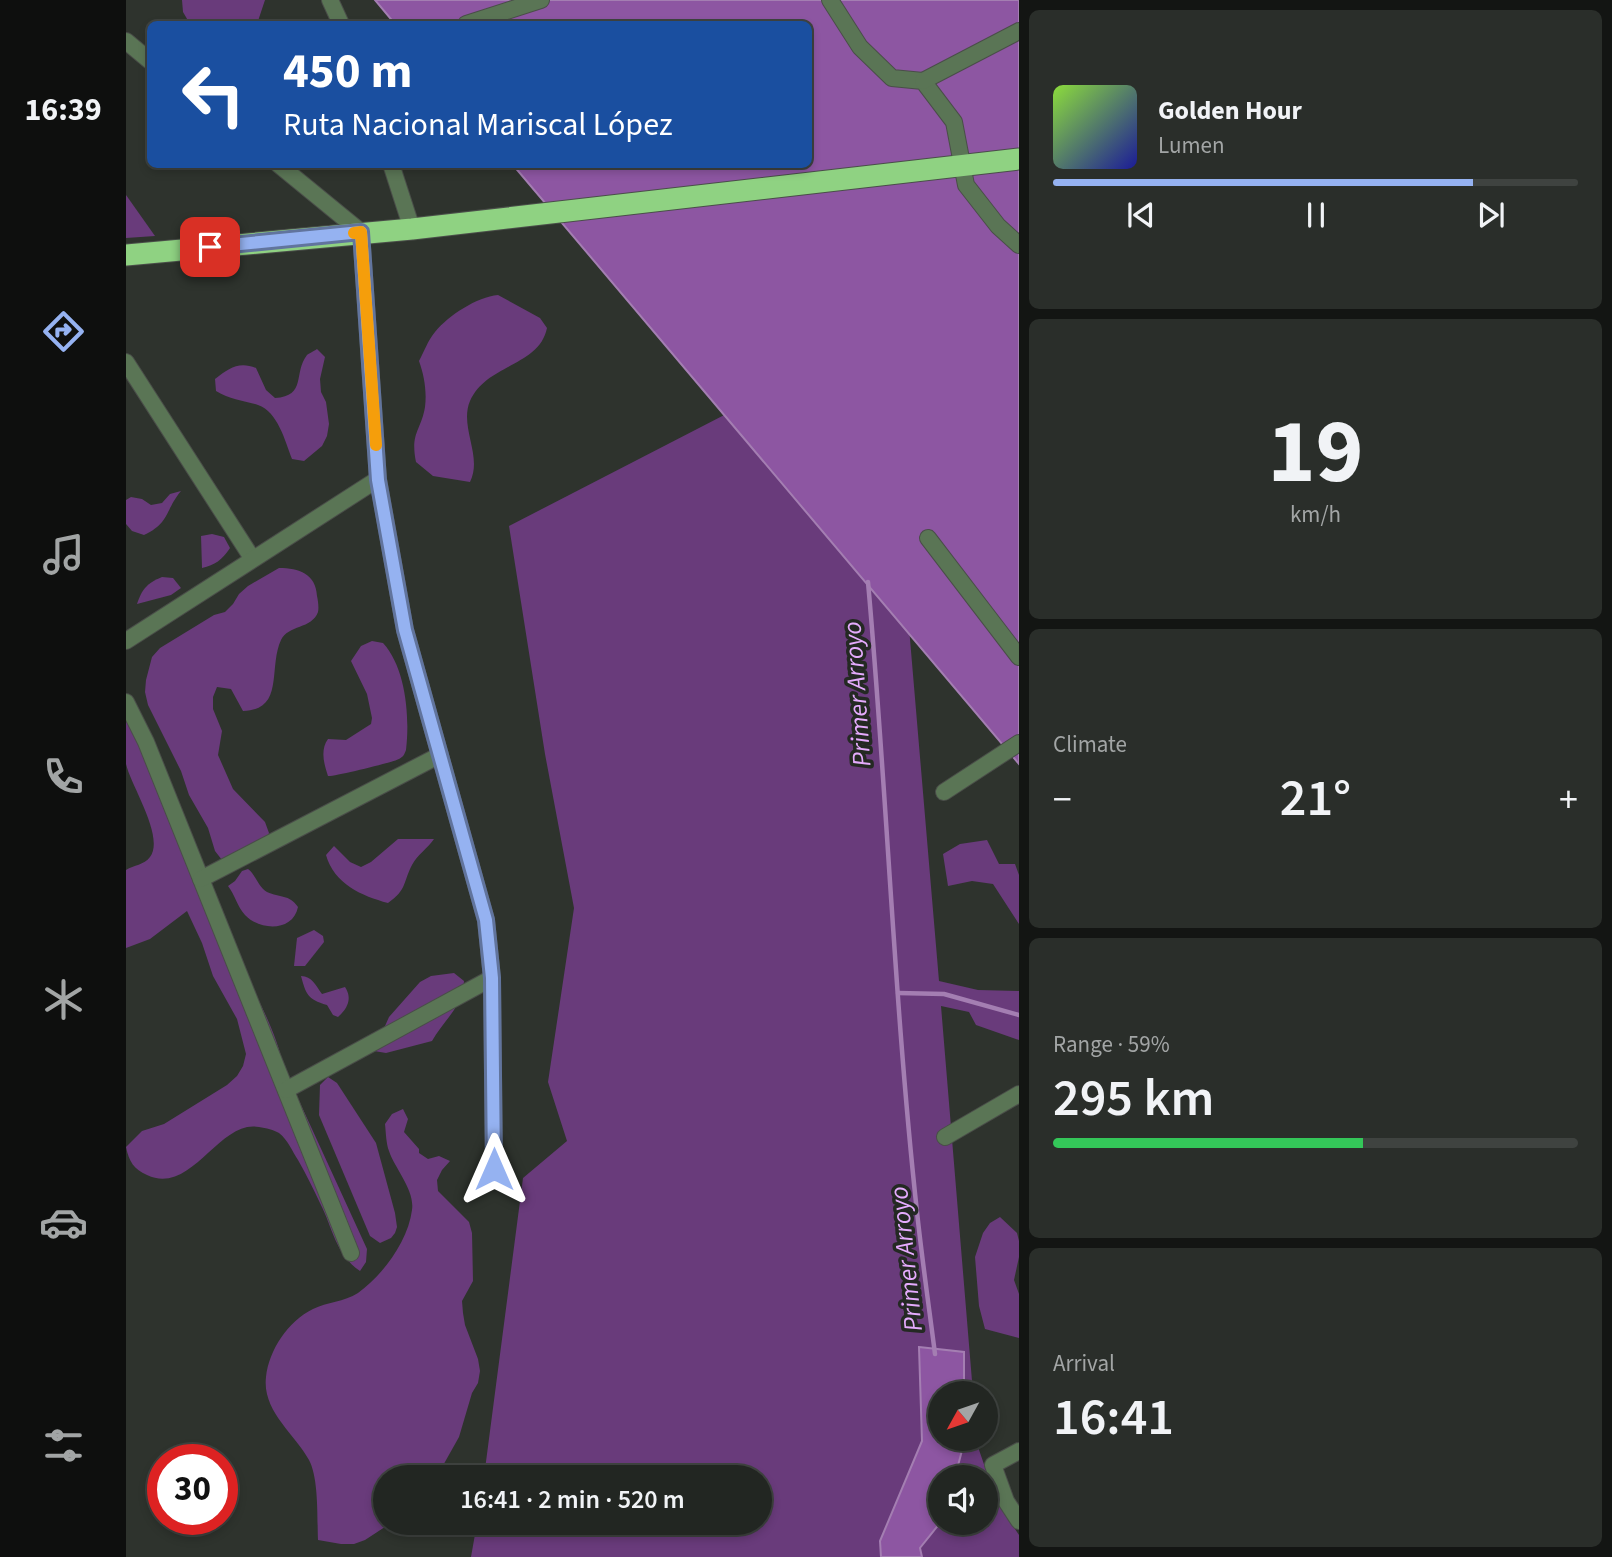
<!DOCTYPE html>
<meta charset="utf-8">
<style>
body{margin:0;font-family:"Source Sans 3",sans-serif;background:#2a2e2a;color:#f1f3f6;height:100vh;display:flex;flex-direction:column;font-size:26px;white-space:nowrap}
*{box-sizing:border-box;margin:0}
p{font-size:23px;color:#a2a5a5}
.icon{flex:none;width:38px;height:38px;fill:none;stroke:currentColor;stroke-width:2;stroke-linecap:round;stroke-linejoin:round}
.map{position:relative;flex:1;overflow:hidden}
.details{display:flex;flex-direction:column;gap:10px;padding:10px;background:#131513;width:593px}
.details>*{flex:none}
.hud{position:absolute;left:21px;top:21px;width:665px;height:147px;border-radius:10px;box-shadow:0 4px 10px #0003,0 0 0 2px #3f4340;background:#1a4fa0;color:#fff;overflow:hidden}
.needle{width:46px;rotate:230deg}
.buttons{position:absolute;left:802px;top:1381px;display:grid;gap:14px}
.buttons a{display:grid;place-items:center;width:70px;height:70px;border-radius:50%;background:#222622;box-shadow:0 4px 10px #0003,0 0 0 2px #3f4340;font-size:35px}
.speed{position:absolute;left:21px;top:1444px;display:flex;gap:14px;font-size:35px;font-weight:700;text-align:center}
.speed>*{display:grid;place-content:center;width:91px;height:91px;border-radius:50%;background:#222622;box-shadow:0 4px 10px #0003,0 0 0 2px #3f4340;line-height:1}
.speed .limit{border:10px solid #d22;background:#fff;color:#111}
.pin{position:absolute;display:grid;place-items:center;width:60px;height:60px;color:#fff;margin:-30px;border-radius:14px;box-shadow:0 4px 10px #0006}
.me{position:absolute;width:77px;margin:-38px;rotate:0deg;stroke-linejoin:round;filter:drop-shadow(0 0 5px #0008)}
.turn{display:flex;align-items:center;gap:24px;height:147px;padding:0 21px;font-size:32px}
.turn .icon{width:91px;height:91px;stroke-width:2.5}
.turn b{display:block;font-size:49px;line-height:60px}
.big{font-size:52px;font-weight:600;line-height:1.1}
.details .widget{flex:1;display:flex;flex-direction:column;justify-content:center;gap:10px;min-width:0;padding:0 24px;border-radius:10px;background:#2a2e2a}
.details .dial{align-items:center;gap:0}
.dial b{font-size:91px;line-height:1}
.song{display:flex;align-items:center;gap:21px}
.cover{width:84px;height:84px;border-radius:10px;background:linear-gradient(135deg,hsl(90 70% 55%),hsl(240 70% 35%))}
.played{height:7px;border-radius:4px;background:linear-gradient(90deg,#95b2f1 80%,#3f4340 80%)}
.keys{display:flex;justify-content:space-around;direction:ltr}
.heat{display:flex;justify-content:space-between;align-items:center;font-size:38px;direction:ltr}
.charge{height:10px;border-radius:5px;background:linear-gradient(90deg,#34c759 59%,#3f4340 0)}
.trip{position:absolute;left:247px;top:1465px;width:399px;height:70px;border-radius:35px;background:#222622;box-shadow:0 4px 10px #0003,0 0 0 2px #3f4340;font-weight:600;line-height:70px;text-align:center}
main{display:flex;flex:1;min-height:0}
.tabs{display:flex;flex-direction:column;width:126px;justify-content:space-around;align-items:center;background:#0e0f0e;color:#a2a5a5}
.tabs .icon{width:49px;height:49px}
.tabs .active{color:#95b2f1}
.tabs b{font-size:32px;color:#f1f3f6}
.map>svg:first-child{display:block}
.green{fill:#693b7b}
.water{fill:#8d56a2;stroke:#a47eb2;stroke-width:2}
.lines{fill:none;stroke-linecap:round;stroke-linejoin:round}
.stream{stroke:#a47eb2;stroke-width:4.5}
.minor-casing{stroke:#4a4e49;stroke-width:18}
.highway-casing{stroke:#4a4e49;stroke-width:23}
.minor{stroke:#5a7555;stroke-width:16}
.highway{stroke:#8fd282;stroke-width:21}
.route-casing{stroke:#61749d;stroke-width:18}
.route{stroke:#95b2f1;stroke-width:12}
.slow{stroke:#f59e0b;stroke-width:12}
.labels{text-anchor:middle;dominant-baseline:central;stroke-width:7;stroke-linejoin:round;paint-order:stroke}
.water-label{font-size:26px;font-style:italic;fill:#e5abfd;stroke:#242923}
</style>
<main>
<nav class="tabs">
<b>16:39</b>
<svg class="icon active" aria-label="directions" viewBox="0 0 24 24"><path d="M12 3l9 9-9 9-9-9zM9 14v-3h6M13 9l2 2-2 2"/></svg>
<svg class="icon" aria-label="music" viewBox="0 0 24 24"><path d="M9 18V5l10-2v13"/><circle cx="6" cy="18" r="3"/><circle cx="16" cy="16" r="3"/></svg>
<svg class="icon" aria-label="phone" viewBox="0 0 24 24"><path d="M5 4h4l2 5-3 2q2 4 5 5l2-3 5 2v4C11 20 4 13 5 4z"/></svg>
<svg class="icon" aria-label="climate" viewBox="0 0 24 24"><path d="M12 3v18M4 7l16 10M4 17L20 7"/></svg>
<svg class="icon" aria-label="car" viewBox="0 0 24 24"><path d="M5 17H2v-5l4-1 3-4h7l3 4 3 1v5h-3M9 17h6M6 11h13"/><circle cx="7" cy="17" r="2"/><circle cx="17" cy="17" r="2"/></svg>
<svg class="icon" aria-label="filters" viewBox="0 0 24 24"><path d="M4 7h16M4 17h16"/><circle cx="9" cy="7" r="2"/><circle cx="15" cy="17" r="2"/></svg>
</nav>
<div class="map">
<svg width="893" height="1557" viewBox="0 0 893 1557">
<rect width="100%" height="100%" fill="#2e332d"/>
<g class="green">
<polygon points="139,0 131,24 64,24 57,12 56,0"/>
<polygon points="0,195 29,236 0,238"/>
<path d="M372 295 414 318 421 328C413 367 361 363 344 401 333 427 357 456 344 482L307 476 290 462C284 433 295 431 299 407 301 391 298 375 293 361 298 352 302 340 309 332 323 315 351 297 372 295Z"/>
<path d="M191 349 199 357 194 379 195 392 200 402 203 424 201 436 196 446 178 461 166 459C159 441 152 412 132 405 117 400 104 400 90 391L89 379C103 368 113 361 130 368L140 390 149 398C181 396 167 373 181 355 182 354 190 350 191 349Z"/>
<polygon points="701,362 780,592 813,981 852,990 893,991 893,1040 850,1025 843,1012 815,1006 847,1393 838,1393 837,1352 794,1347 796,1441 754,1541 755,1557 345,1557 351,1523 634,1522 634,1477 358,1477 397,1178 441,1141 422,1082 448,908 419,754 383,526"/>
<path d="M55 491C39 510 44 523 18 535L6 531 0 524V500L5 497 16 499 25 505 36 503 44 494Z"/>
<path d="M86 534 98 537 104 548C96 560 89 565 76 568L75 536Z"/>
<path d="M153 568C173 568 190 574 191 596 192 600 193 608 192 612 186 629 162 625 155 640 142 668 159 710 117 711L105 689 91 687 87 697V709L96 731 92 755 107 789 139 822 143 833 139 844 96 860 89 851 82 828 63 795 55 771 22 705 19 692 20 680 26 657 34 648 88 615 99 612 107 604 113 594 122 586Z"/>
<path d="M36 577 47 578 55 588 45 595 11 604C16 589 21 583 36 577Z"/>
<path d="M246 641 257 643C280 668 284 717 280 750 278 755 278 756 273 759 268 762 207 777 202 776 198 764 194 750 202 739L220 740 245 724 246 718 241 694 225 661 235 646Z"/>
<path d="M0 709C35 787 67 868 105 945 124 986 148 1023 158 1068L241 1249 240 1262 234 1271C209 1254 207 1228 194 1203 187 1188 180 1174 172 1160 166 1151 162 1140 153 1133 148 1130 140 1128 133 1127 93 1119 66 1196 21 1175 8 1169 3 1162 0 1147L16 1131 38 1124 101 1085 111 1076 117 1066 120 1054 111 1019 87 976 76 943 61 911 24 939 0 948V870C8 865 18 865 24 857 39 837 5 786 0 764 0 747 0 726 0 709Z"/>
<path d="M272 839H308C302 848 291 855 286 865 277 882 281 890 262 903 236 896 208 884 200 855L208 846 224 862 235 867 245 862Z"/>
<polygon points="861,840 873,864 889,864 893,875 893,924 867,884 846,881 822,886 817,854 834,844"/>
<path d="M122 869C130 875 132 887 141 892 154 898 163 894 172 907 167 932 134 931 119 915 111 906 109 895 102 886L109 881 116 871Z"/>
<polygon points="188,930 197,936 198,942 179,966 168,966 171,938"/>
<path d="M328 973 338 981C337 1007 317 1021 306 1041L260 1053 248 1051 263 1017 294 982 305 976Z"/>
<path d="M175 976C186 976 190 986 196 994L219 987C227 999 221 1009 212 1017L207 1015 201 1005C181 999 180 994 175 976Z"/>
<polygon points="202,1077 211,1083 250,1143 269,1213 271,1227 269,1233 265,1238 254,1243 244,1236 193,1115 194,1085"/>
<path d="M277 1109 282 1119 278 1132 293 1149V1153L302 1159 313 1156 324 1161 316 1170 311 1180 312 1191 343 1222 346 1233 347 1281 336 1301 337 1313 339 1325 352 1359 354 1371 352 1383 346 1393 333 1437 315 1469 303 1477H259V1522L265 1523 239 1540 228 1544H215L192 1540C191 1518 193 1479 183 1460 168 1433 136 1411 140 1377 143 1350 162 1321 187 1309 201 1302 218 1302 232 1293 257 1275 282 1241 286 1210 289 1190 269 1169 263 1151 260 1143 260 1133 259 1124L266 1114Z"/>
<polygon points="874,1217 891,1233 893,1241 893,1257 888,1280 893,1294 893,1338 859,1329 853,1306 849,1257 857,1233 864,1223"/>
<polygon points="839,1439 851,1439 852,1447 871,1502 893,1535 893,1557 796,1557 794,1549 814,1523 859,1522 859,1477 829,1477"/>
</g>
<g class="water">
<polygon points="249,0 893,0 893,764 387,165 682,164 682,24 269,24"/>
<polygon points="793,1347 838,1352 838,1393 814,1393 814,1438 839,1439 829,1477 814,1477 814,1523 794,1548 796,1557 755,1557 754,1541 796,1441"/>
</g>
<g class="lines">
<g class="stream">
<path d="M742 582C761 792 768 1002 791 1212 796 1259 803 1307 809 1354"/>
<polyline points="772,993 818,994 893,1015"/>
</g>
<defs>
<g id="minor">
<polyline points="204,0 215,24"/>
<polyline points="704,0 734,47 766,78 797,81 828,122 840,185 872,226 893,245"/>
<polyline points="340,24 415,0"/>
<polyline points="0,41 24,61"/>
<polyline points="797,81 893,31"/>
<polyline points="152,164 235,232 252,479 279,630 360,920 366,978 368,1169"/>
<polyline points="265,164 286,229"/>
<polyline points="0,362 126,558"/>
<polyline points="802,538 893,657"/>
<polyline points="0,641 252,479"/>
<polyline points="0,702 20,742 225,1253"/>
<polyline points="818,792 893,743"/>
<polyline points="75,879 314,755"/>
<polyline points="160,1090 366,978"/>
<polyline points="819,1137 893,1094"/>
<polyline points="893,1451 867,1465 880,1501 893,1521"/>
</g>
<polyline id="highway" points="0,255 286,229 893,159"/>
</defs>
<use href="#minor" class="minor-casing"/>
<use href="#highway" class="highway-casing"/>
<use href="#minor" class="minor"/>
<use href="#highway" class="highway"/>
</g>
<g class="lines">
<defs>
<polyline id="route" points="84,247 235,232 252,480 279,630 360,920 366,978 368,1169"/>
</defs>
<use href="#route" class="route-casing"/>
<use href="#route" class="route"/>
<polyline class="slow" points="228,233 235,232 250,445"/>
</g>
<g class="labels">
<g class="water-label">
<text transform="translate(731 694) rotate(-94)">Primer Arroyo</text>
<text transform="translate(780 1259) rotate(-96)">Primer Arroyo</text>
</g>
</g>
</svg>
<div class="buttons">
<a><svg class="needle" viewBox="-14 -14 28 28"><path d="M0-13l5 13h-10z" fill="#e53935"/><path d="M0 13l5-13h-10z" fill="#a2a5a5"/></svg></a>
<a><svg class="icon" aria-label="sound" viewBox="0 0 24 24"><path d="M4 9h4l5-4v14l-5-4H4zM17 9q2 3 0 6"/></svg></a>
</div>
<div class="speed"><div class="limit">30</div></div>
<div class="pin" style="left:84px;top:247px;background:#d93025"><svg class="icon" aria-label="arrive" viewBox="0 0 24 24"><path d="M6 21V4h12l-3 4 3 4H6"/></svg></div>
<svg class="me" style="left:368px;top:1169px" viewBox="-20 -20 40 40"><path d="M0-17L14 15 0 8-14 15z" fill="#95b2f1" stroke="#fff" stroke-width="4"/></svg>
<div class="trip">16:41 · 2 min · 520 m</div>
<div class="hud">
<div class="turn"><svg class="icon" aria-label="left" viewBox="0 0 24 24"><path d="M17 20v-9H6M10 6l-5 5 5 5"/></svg><div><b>450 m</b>Ruta Nacional Mariscal López</div></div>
</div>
</div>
<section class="details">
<div class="widget">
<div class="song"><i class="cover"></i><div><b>Golden Hour</b><p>Lumen</p></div></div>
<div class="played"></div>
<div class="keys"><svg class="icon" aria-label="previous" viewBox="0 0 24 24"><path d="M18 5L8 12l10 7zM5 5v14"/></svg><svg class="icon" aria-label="pause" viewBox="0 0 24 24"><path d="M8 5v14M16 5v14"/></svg><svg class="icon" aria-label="next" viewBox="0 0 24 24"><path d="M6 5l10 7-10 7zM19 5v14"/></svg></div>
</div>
<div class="widget dial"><b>19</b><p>km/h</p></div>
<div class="widget"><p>Climate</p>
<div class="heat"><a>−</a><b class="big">21°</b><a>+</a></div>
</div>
<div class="widget"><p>Range · 59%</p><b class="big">295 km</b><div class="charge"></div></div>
<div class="widget"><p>Arrival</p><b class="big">16:41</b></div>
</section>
</main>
